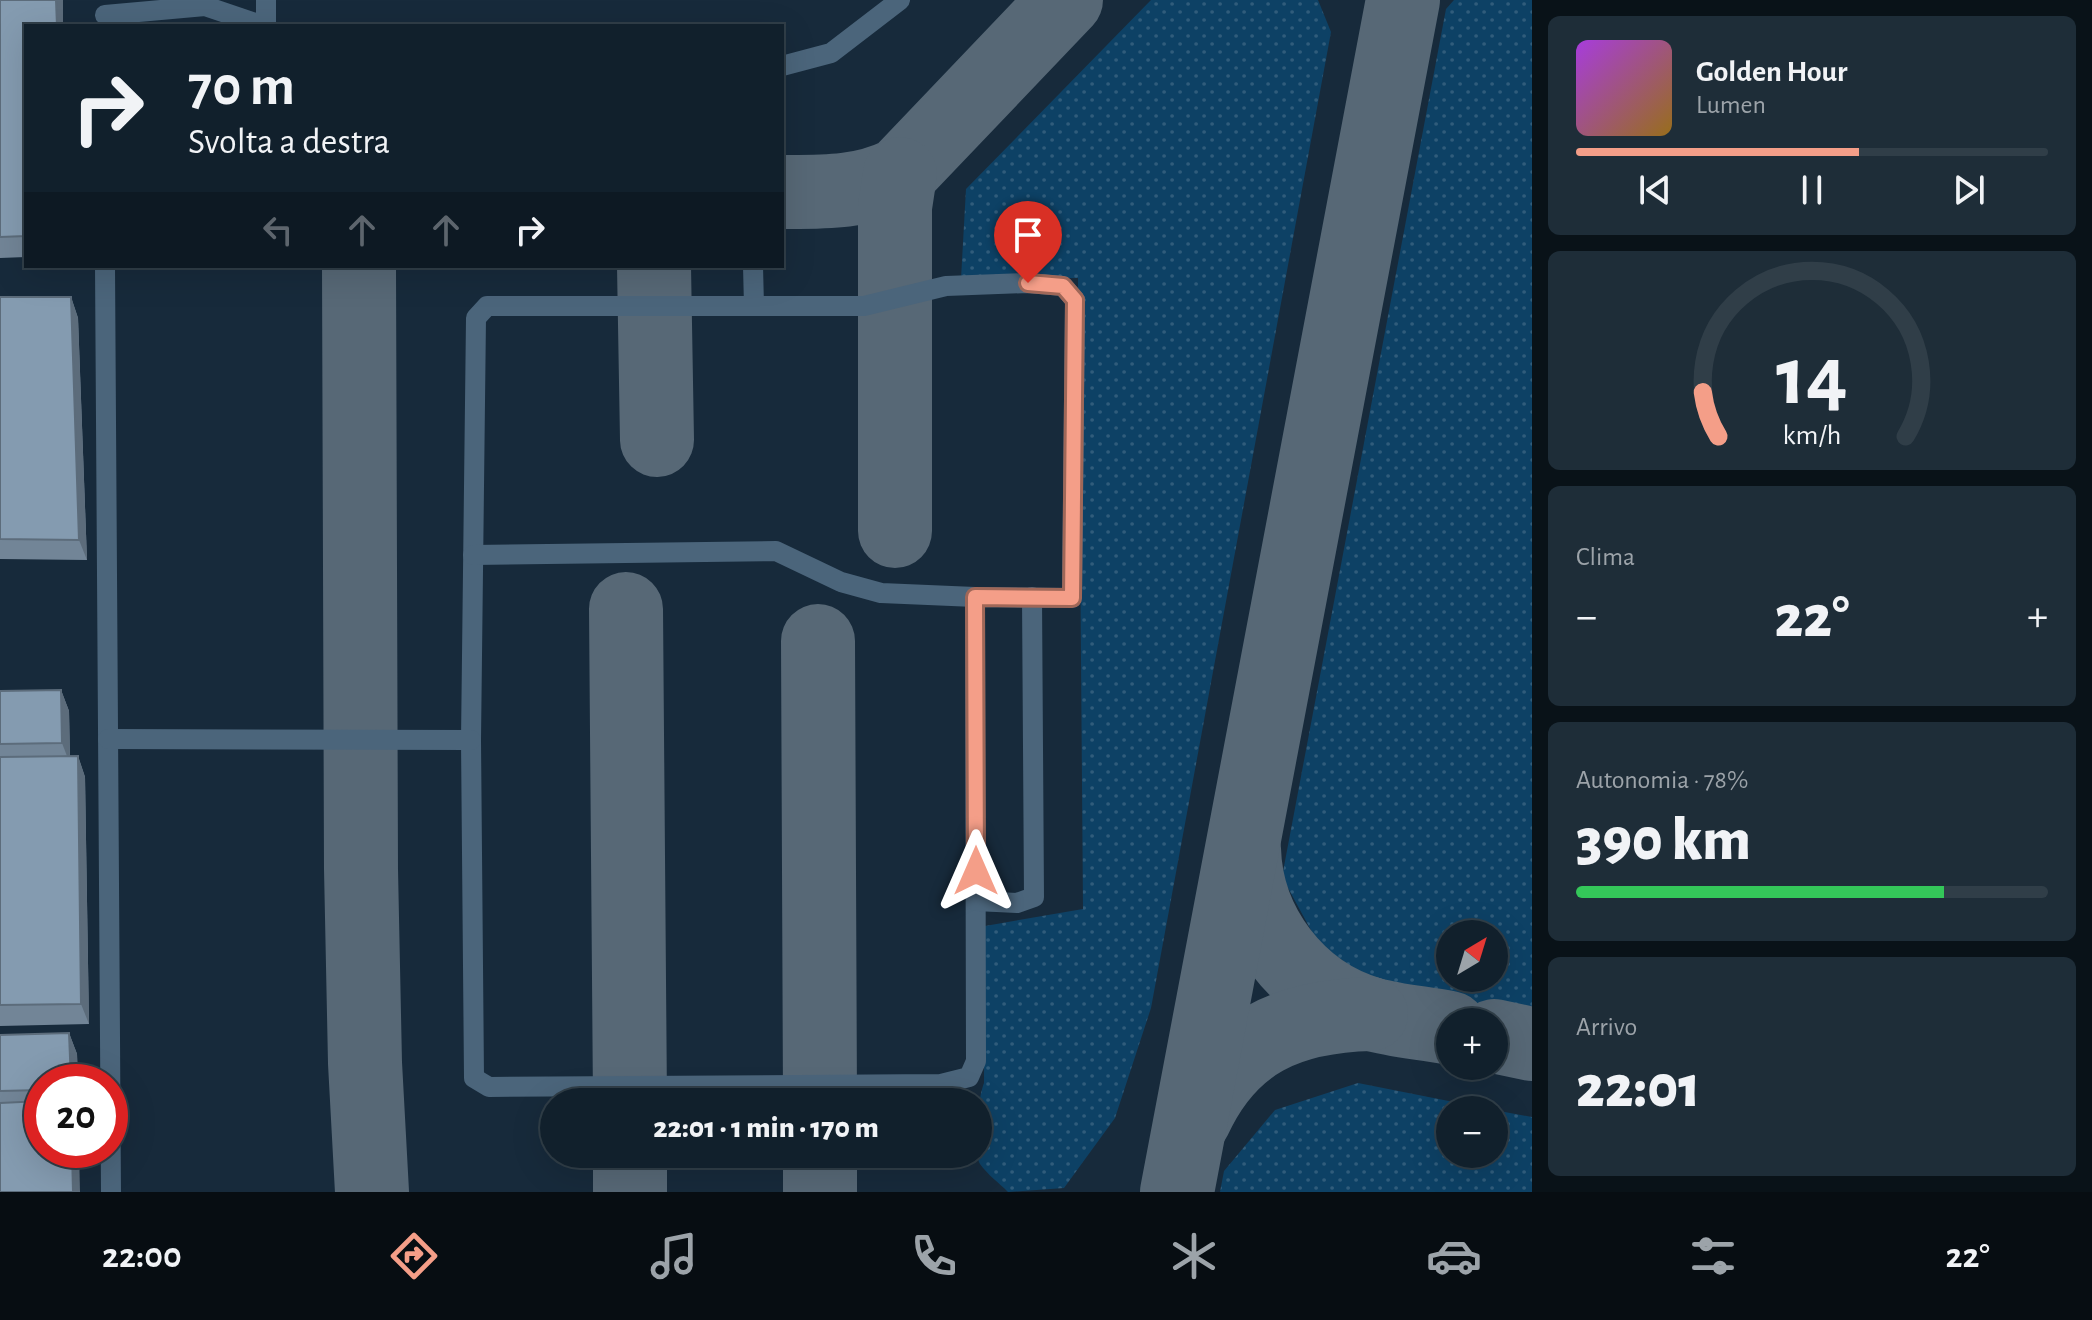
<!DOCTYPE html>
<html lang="it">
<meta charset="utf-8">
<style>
body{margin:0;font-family:"Alegreya Sans",sans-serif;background:#1e2d38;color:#f1f3f6;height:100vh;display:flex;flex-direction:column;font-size:30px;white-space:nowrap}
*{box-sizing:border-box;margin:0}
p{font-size:26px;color:#9ca3a9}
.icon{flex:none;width:44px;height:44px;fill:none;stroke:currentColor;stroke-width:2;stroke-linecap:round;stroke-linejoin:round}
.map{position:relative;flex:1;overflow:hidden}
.side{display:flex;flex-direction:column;gap:16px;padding:16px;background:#091218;width:560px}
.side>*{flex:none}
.top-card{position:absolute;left:24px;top:24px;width:760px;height:244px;border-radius:0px;box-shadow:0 8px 32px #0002,0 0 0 2px #303e48;background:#11202c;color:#f1f3f6;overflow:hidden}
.needle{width:52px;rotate:38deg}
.fabs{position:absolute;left:1436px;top:920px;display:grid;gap:16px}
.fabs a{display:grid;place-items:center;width:72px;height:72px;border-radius:50%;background:#11202c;box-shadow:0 8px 32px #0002,0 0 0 2px #303e48;font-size:40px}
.speed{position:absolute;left:24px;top:1064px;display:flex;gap:16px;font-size:40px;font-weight:700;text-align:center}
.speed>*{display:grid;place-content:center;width:104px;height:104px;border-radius:50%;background:#11202c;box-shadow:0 8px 32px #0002,0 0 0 2px #303e48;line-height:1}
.speed .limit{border:12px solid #d22;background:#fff;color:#111}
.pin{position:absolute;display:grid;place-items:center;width:68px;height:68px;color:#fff;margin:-82px -34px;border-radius:50% 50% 50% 0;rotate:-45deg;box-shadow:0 0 8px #0007}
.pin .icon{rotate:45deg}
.me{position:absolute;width:88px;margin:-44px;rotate:0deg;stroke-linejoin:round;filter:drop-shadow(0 0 6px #0008)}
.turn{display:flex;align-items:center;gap:28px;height:168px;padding:0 32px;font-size:36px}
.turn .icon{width:104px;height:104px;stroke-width:2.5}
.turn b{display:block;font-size:56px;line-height:68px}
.lanes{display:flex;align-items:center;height:76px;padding:0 32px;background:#0003;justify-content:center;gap:40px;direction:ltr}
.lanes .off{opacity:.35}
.big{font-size:60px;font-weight:800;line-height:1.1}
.side .card{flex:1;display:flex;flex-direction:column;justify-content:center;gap:12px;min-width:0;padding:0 28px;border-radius:12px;background:#1e2d38}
.side .dial{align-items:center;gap:0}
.dial svg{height:208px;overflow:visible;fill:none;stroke:#303e48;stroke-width:7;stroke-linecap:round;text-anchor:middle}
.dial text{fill:#f1f3f6;stroke:none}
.song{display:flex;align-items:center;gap:24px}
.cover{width:96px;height:96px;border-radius:12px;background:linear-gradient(135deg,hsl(280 70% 55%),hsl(40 70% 35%))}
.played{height:8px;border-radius:4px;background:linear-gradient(90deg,#f49e88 60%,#303e48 60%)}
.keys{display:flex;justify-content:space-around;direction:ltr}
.heat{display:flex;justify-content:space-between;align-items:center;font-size:44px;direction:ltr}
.charge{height:12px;border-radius:6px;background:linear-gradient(90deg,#34c759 78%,#303e48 0)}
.trip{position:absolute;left:540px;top:1088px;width:452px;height:80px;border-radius:40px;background:#11202c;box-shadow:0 8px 32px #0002,0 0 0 2px #303e48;font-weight:800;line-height:80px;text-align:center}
.menu{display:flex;height:128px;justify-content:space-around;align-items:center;background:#070d12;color:#9ca3a9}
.menu .icon{width:56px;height:56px}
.menu .active{color:#f49e88}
.menu b{font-size:36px;color:#f1f3f6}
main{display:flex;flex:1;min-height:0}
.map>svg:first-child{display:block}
.grass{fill:url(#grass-dots);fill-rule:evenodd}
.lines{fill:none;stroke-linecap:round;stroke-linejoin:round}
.taxiway{stroke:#576876;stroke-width:74}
.minor{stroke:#4b657b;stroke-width:20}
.wall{fill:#728597}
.shaded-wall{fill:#5c6c7b}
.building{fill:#849bb0;stroke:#5c6c7b;stroke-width:2}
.route-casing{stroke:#9f6758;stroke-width:20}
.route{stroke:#f49e88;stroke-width:14}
</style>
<main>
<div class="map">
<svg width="1532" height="1192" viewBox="0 0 1532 1192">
<defs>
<pattern id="grass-dots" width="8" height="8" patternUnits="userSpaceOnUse" patternTransform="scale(2)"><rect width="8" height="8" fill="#0d4165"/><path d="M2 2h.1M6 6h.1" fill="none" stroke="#305c7b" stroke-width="1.8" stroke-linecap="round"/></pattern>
</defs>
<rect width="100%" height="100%" fill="#172a3b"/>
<g class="grass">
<path d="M1151 0H1318L1331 32 1151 1008 1115 1118 1064 1188 1008 1192C999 1183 987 1174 980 1164 972 1150 978 1098 984 1083L985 926 1083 909 1078 278 961 279 966 189Z"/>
<path d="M1454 0H1532V1012L1384 990 1318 943 1282 877 1446 9ZM1450 934H1494V978H1450Z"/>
<polygon points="1358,1083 1494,1110 1450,1110 1450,1154 1494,1154 1494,1110 1532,1117 1532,1192 1220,1192 1224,1171 1275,1110"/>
</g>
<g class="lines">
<g class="taxiway">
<path d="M782 192C825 192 861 193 900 174L1066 0"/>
<polyline points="359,266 361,869 365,1063 372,1192"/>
<polyline points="654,266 657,440"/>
<polyline points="895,531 895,207 900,174"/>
<polyline points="626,609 630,1102"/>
<polyline points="818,641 820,1102"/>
<path d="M1244 849C1246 924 1298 993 1371 1014 1396 1021 1424 1023 1450 1028"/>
<polyline points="1494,1036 1532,1044"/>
<path d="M1194 1120C1230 1041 1289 1016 1371 1014"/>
<polyline points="630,1154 630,1192"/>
<polyline points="820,1154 820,1192"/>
<polyline points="1177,1192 1403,0"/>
</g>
<g class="minor">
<polyline points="105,15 205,6 264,26"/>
<polyline points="266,26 266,0"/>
<polyline points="782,66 831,53 900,0"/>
<polyline points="105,266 111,1192"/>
<polyline points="753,266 754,306"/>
<polygon points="1028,283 1063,286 1075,300 1072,598 975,597 976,1061 969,1077 941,1084 489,1087 474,1078 471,740 476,318 487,306 864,306 946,286"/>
<polyline points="473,555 776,551 841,582 881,593 975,597"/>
<polyline points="108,739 471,740"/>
<polyline points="976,901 1017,903 1034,897 1032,597"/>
</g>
</g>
<g class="wall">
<polygon points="0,0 26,26 26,257 0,258"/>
<polygon points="0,297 71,297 78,318 87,560 0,559"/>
<polygon points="61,690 69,711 70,756 78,756 85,777 89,1024 0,1026 0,691"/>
<polygon points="69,1033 77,1054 78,1082 42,1082 42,1150 0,1192 0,1035"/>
</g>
<g class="shaded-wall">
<polygon points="56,0 63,0 63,26 57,26"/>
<polygon points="71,297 78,318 87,560 79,540"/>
<polygon points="61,690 69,711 70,764 62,743"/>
<polygon points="78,756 85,777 89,1024 81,1004"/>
<polygon points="69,1033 77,1054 78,1082 71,1082"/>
<polygon points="72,1150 79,1150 80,1192 73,1192"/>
</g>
<g class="building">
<polygon points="0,0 56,0 57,26 26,26 26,236 0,237"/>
<polygon points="0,297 71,297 79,540 0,539"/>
<polygon points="61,690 62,743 0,744 0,691"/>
<polygon points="78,756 81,1004 0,1005 0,757"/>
<polygon points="69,1033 71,1082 42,1082 42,1090 0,1091 0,1035"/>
<polygon points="42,1101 42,1150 72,1150 73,1192 0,1192 0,1103"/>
</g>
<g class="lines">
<defs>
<polyline id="route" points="976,871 975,597 1072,598 1075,300 1063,286 1028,283"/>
</defs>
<use href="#route" class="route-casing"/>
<use href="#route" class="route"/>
</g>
</svg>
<div class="fabs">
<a><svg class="needle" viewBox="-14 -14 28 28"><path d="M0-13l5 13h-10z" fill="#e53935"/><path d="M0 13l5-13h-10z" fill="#9ca3a9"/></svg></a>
<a>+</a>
<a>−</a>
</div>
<div class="speed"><div class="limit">20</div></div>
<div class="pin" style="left:1028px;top:283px;background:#d93025"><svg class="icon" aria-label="arrive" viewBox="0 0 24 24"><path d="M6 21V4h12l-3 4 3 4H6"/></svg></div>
<svg class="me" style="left:976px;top:871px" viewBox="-20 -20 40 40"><path d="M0-17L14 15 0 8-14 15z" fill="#f49e88" stroke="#fff" stroke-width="4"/></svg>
<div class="trip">22:01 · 1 min · 170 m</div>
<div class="top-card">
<div class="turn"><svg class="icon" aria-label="right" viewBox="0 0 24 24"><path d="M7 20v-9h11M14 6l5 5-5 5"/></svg><div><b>70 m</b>Svolta a destra</div></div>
<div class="lanes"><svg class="icon off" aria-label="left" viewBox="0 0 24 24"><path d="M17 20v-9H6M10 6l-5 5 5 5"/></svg><svg class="icon off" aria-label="ahead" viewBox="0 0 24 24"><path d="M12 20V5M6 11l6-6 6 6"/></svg><svg class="icon off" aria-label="ahead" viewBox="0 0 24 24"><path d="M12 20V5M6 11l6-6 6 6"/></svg><svg class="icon" aria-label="right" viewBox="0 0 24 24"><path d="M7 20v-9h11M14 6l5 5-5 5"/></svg></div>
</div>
</div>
<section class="side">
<div class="card">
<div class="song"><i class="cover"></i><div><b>Golden Hour</b><p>Lumen</p></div></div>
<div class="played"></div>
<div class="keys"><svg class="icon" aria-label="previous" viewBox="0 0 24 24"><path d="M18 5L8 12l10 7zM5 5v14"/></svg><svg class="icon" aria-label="pause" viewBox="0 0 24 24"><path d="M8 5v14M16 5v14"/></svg><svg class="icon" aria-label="next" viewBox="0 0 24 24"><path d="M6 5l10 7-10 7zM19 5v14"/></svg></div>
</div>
<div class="card dial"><svg viewBox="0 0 100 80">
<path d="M14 69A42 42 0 1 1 86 69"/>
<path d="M14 69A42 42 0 0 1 8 52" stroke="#f49e88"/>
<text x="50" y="56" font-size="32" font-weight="700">14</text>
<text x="50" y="72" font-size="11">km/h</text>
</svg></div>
<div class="card"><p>Clima</p>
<div class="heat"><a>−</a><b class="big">22°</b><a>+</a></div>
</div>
<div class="card"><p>Autonomia · 78%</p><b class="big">390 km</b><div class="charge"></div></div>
<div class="card"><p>Arrivo</p><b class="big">22:01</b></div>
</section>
</main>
<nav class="menu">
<b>22:00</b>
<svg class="icon active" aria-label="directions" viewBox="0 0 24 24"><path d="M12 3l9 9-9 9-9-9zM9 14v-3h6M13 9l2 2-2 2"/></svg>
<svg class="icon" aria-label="music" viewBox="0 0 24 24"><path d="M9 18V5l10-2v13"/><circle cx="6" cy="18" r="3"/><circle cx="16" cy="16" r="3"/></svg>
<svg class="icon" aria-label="phone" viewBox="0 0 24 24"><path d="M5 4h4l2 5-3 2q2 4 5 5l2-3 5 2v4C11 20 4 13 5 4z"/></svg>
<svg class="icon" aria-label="climate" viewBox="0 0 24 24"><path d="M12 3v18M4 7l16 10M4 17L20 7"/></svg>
<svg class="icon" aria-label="car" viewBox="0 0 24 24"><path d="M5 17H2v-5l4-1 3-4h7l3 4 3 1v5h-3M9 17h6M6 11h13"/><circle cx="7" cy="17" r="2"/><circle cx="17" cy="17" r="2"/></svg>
<svg class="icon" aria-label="filters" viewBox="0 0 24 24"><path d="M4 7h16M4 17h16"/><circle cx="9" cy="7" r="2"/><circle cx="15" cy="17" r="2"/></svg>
<b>22°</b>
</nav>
